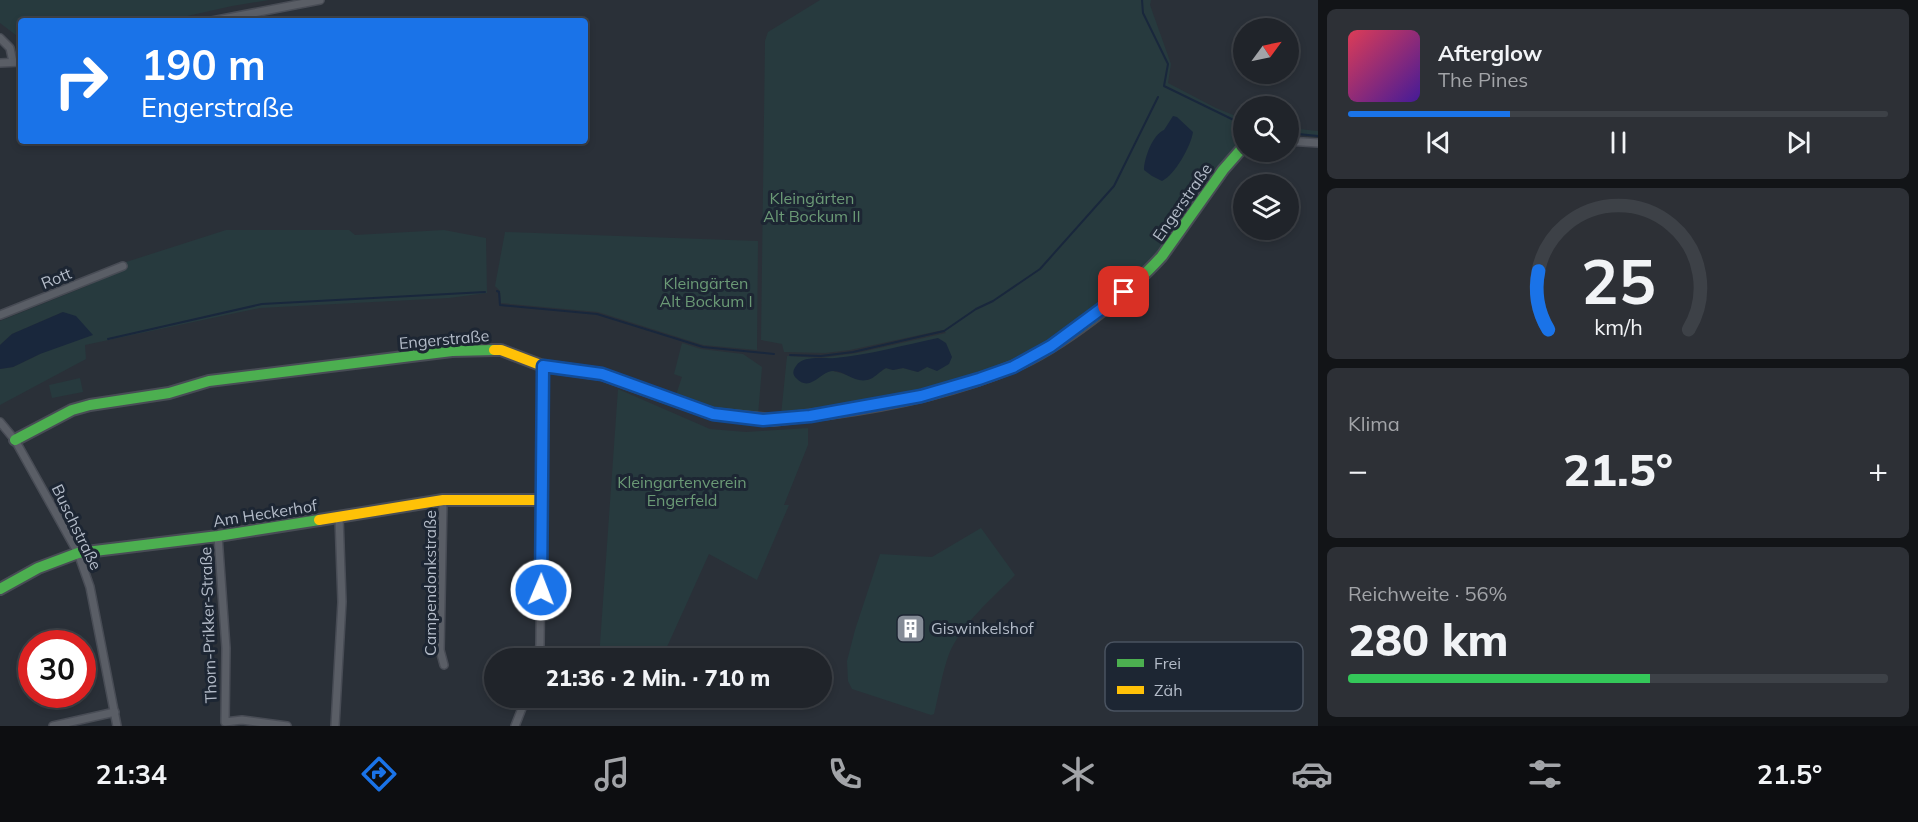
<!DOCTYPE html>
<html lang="de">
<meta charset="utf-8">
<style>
body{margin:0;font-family:Mulish,sans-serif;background:#2d3036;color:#f1f3f6;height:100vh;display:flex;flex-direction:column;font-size:22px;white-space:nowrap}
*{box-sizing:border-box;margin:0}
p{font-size:20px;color:#a2a4a8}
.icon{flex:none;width:33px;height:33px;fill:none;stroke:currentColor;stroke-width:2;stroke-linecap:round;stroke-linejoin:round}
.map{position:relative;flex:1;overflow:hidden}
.side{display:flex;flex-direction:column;gap:9px;padding:9px;background:#121417;width:600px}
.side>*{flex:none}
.guide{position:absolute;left:18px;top:18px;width:570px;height:126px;border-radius:6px;box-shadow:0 3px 9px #0003,0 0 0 2px #3d4147;background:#1a73e8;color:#fff;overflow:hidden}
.needle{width:39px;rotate:57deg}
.fabs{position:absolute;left:1233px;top:18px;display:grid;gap:12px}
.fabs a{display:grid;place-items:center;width:66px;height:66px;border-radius:50%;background:#20242a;box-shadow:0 3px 9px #0003,0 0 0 2px #3d4147;font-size:30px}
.speed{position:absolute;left:18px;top:630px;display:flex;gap:12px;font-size:30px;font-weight:700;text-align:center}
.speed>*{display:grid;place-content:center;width:78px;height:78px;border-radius:50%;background:#20242a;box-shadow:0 3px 9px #0003,0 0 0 2px #3d4147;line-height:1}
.speed .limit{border:9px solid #d22;background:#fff;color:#111}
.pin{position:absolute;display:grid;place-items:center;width:51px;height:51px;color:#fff;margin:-26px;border-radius:12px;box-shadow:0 3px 9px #0006}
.me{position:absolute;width:66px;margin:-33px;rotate:1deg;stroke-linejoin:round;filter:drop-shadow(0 0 4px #0008)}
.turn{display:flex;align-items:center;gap:21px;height:126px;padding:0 24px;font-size:27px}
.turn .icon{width:78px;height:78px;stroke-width:2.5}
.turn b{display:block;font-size:42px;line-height:51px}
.big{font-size:45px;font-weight:800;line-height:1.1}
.side .widget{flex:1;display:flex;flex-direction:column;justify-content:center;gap:9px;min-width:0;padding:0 21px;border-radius:9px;background:#2d3036}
.side .dial{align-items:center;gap:0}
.dial svg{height:156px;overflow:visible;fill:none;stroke:#3d4147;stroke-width:7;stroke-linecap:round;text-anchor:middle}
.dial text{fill:#f1f3f6;stroke:none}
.song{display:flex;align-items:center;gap:18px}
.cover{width:72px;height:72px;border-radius:9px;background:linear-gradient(135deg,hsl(350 70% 55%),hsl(260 70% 35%))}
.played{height:6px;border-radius:3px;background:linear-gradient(90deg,#1a73e8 30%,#3d4147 30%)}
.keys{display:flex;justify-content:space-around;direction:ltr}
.heat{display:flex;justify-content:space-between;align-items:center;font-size:33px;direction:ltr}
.charge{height:9px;border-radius:4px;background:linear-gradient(90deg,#34c759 56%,#3d4147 0)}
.trip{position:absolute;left:484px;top:648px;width:348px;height:60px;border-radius:30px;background:#20242a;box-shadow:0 3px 9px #0003,0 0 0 2px #3d4147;font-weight:800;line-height:60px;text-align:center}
.dock{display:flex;height:96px;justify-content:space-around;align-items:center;background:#0d0e11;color:#a2a4a8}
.dock .icon{width:42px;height:42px}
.dock .on{color:#1a73e8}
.dock b{font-size:27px;color:#f1f3f6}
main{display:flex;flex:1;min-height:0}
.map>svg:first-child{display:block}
.green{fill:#273a3e;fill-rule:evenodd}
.water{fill:#19273c}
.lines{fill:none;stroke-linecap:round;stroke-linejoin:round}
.stream{stroke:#19273c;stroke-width:2}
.street-casing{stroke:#484c55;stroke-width:10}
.fast-casing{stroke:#484c55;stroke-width:14}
.slow-casing{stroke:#484c55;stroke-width:14}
.street{stroke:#5a5e66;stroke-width:7}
.fast{stroke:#4caf50;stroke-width:10}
.slow{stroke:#ffc107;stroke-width:10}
.route-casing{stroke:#114b97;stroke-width:15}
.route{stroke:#1a73e8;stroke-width:10}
.labels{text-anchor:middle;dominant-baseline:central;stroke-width:6;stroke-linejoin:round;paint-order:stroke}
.park-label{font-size:16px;fill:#6b9a76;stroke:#1d2633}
.street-label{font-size:16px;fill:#b4bcc9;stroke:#1d2633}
.poi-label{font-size:16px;fill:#b4bcc9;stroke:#1d2633;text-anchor:start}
.key{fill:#1d2633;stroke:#4a5360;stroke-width:1.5}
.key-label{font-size:16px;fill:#b4bcc9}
</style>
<main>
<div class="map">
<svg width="1318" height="726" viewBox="0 0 1318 726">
<rect width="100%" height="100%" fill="#2a3038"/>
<g class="green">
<polygon points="0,0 269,0 232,6 165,21 21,21 21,43 17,36 0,23"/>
<path d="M820 0H1151L1150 5 1171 64 1168 83 1216 108 1243 119V139L1233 149 1161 251 1142 271 1076 326 1014 363 910 394 812 413 781 415 787 356 821 358 857 353 946 333 943 330 850 350 825 353 784 352 782 344 761 340 765 41 768 32ZM851 357 945 367H927L918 372 903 368 893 370 886 368 868 380C860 379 833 370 830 371 823 373 815 379 808 383L795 377 816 360Z"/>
<polygon points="1289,128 1318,131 1318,137 1289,134"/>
<polygon points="226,230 349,230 355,235 444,230 486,238 487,293 449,298 260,308 85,345 86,359 0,405 0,369 13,367 40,354 63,312 12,334 0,345 0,321 87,286 124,266 123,263"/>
<polygon points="505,232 758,241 757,350 703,345 598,312 501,303 500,291 495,286"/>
<polygon points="682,343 701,349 743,354 762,367 758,415 713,410 675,398 682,377 674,374"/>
<polygon points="80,378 83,392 52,398 49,385"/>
<polygon points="618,389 710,429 746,432 808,428 808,445 784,505 789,505 757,580 709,554 662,658 599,658"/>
<path d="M981 528 1015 575C992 599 962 623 949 654 942 673 939 694 934 714L931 715 852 689 848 681 847 661 855 630 880 554 932 557Z"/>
</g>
<g class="water">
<path d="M1173 116 1177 117 1193 132C1191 146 1175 175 1162 181L1152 176 1144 170C1144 158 1153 134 1164 130Z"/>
<polygon points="63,312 76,316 93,335 40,354 13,367 0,369 0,345 12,334"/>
<path d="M938 338 946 343 952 357 949 364 937 371 927 367 918 372 903 368 893 370 886 368C880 371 874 379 867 380 854 383 844 370 832 371 820 372 810 393 796 378 792 374 793 370 796 366 803 355 823 359 835 358 869 355 904 345 938 338Z"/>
</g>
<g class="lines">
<g class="stream">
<polyline points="1142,0 1143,13 1168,64 1164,86 1244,125"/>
<polyline points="1288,133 1318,136"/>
<polyline points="497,291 499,292 500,305 597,314 703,347 774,354"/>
<polyline points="108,339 262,304 485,292"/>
<polyline points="790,355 821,356 853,352 944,331 976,309 993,301 1040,269 1114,186 1158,97"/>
</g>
<defs>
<g id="street">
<polyline points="212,21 320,0"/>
<polyline points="0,38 10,48 13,62"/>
<polyline points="0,63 21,62"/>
<polyline points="1288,141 1318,143"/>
<polyline points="0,315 123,266"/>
<polyline points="0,422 15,440 78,553 90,587 117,726"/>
<polyline points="443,500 440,650 444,665"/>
<polyline points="218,536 226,648 225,722 242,720 287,726"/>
<polyline points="537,658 540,645 543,366"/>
<polyline points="53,726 115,712"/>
<polyline points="335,726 342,602 339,517"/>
<polyline points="515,726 526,698"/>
</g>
<g id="fast">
<path d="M830 413C890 405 955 391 1012 367 1059 348 1128 294 1162 256L1223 170 1244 146"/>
<polyline points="15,440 72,410 90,405 169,393 209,381 452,351 494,350"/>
<polyline points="0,589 38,568 78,553 218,536 319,520"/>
</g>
<g id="slow">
<polyline points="494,350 501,350 543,366 601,374 713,414 773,420 830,413"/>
<polyline points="319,520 443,500 542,500"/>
</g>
</defs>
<use href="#street" class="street-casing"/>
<use href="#fast" class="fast-casing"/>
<use href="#slow" class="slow-casing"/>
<use href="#street" class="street"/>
<use href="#fast" class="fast"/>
<use href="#slow" class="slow"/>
</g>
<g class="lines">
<defs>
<polyline id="route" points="541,590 543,366 602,374 713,414 763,420 810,416 921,396 979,379 1013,367 1051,346 1124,292"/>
</defs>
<use href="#route" class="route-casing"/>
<use href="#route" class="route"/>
</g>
<defs>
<symbol id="building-square" viewBox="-11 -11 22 22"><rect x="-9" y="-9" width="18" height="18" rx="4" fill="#848b96" stroke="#1d2633"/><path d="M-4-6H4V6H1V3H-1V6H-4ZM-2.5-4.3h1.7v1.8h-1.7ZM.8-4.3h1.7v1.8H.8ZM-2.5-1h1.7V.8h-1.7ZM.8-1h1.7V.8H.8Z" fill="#fff"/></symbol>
</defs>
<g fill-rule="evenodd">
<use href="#building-square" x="894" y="612" width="33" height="33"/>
</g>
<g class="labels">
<g class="park-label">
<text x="812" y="198">Kleingärten<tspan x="812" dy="18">Alt Bockum II</tspan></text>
<text x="706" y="283">Kleingärten<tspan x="706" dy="18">Alt Bockum I</tspan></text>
<text x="682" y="482">Kleingartenverein<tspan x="682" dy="18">Engerfeld</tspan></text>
</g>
<g class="street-label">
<text transform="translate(1182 202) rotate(-55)">Engerstraße</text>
<text transform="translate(56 278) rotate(-22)">Rott</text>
<text transform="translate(444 339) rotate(-5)">Engerstraße</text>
<text transform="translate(265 513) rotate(-9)">Am Heckerhof</text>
<text transform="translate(77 527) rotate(64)">Buschstraße</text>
<text transform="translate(430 583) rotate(-90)">Campendonkstraße</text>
<text transform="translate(208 625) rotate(-92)">Thorn-Prikker-Straße</text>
</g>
<g class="poi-label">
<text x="931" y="628">Giswinkelshof</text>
</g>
</g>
<rect x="1105" y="642" width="198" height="69" rx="9" class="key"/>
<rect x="1117" y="659" width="27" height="8" fill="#4caf50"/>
<rect x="1117" y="686" width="27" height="8" fill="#ffc107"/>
<g class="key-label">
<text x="1154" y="669">Frei</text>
<text x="1154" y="696">Zäh</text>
</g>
</svg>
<div class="fabs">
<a><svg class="needle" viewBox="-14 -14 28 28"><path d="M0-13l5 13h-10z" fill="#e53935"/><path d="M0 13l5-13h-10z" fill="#a2a4a8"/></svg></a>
<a><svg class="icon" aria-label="search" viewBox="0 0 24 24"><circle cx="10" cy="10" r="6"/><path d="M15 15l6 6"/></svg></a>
<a><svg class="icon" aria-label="layers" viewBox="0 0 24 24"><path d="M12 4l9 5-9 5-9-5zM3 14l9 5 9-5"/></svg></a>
</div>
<div class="speed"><div class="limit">30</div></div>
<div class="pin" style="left:1124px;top:292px;background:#d93025"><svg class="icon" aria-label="arrive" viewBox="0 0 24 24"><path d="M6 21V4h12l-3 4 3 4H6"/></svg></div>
<svg class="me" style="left:541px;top:590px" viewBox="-20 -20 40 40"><circle r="17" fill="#1a73e8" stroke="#fff" stroke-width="3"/><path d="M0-11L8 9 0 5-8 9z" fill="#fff"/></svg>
<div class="trip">21:36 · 2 Min. · 710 m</div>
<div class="guide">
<div class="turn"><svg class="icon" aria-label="right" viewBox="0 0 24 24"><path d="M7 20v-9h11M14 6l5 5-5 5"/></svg><div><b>190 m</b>Engerstraße</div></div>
</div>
</div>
<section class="side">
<div class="widget">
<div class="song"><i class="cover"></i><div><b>Afterglow</b><p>The Pines</p></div></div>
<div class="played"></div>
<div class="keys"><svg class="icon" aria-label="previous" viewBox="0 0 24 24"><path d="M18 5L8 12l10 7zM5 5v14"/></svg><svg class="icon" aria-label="pause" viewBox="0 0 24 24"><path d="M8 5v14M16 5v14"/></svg><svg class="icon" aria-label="next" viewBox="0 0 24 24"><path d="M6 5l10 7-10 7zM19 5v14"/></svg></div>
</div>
<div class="widget dial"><svg viewBox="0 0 100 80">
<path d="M14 69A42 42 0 1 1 86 69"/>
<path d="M14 69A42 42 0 0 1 9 39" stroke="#1a73e8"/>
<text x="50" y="56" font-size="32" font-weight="700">25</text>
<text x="50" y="72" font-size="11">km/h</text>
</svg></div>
<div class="widget"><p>Klima</p>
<div class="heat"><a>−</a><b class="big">21.5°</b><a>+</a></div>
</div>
<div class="widget"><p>Reichweite · 56%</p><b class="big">280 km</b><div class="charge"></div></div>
</section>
</main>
<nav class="dock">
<b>21:34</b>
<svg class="icon on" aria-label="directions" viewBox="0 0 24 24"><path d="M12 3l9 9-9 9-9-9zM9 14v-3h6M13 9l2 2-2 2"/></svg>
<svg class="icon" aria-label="music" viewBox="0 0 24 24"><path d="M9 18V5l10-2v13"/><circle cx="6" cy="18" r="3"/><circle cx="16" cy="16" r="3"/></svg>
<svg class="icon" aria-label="phone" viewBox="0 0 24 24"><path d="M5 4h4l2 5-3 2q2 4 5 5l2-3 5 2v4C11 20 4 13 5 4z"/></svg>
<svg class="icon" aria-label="climate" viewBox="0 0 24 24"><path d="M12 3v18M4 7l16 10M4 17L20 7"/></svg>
<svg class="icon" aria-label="car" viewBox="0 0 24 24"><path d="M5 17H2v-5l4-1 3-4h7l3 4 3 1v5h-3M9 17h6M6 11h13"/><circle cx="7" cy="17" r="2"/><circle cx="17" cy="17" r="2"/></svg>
<svg class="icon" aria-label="filters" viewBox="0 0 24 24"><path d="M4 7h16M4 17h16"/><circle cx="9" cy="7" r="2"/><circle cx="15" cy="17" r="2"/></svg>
<b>21.5°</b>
</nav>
